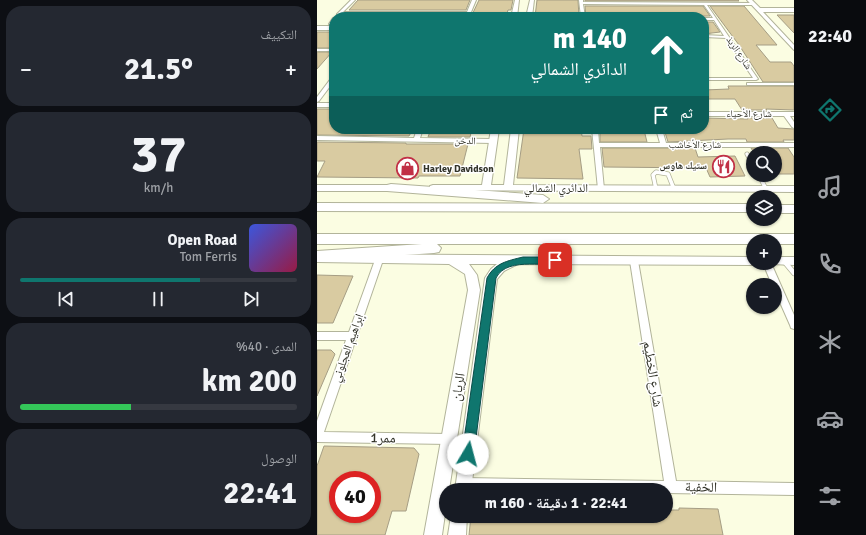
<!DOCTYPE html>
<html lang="ar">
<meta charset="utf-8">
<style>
body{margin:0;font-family:Signika,"Noto Naskh Arabic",sans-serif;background:#242831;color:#f1f3f6;direction:rtl;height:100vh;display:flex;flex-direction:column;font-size:15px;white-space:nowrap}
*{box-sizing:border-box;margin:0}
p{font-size:13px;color:#9ea1a6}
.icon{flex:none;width:22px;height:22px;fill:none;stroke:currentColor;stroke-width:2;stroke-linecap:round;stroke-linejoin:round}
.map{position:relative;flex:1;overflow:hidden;direction:ltr}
.drawer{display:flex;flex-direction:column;gap:6px;padding:6px;background:#0d0f14;width:317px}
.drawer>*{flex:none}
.banner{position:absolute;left:12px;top:12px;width:380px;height:122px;border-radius:16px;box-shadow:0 1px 3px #0004;direction:rtl;background:#0f766e;color:#fff;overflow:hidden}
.tools{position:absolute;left:429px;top:146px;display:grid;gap:8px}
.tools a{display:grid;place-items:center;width:36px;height:36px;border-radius:50%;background:#171b24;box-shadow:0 1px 3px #0004;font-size:20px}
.speed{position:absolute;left:12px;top:471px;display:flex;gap:8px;font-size:20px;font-weight:700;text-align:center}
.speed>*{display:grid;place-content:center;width:52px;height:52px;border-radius:50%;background:#171b24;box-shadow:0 1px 3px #0004;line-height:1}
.speed .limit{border:6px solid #d22;background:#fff;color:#111}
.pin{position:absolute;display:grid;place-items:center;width:34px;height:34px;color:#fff;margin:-17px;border-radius:8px;box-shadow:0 2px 6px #0006}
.me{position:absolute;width:44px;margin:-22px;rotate:8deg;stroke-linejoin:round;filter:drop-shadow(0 0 3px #0008)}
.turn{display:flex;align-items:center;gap:14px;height:84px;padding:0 16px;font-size:18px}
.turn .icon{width:52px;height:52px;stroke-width:2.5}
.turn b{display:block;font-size:28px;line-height:34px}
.then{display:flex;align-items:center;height:38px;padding:0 16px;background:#0003;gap:8px;font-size:15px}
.big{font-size:30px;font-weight:700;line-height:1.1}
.drawer .widget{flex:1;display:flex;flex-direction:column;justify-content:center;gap:6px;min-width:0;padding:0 14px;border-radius:16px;background:#242831}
.drawer .dial{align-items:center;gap:0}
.dial b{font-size:52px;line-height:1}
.song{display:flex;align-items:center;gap:12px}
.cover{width:48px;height:48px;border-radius:6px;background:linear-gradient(135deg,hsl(230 70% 55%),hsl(340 70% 35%))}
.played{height:4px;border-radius:2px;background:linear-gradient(90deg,#0f766e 65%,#363941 65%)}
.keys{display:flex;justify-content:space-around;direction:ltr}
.heat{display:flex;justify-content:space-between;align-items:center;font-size:22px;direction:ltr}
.charge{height:6px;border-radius:3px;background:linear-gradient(90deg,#34c759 40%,#363941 0)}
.trip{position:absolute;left:122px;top:483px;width:234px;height:40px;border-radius:20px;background:#171b24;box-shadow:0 1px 3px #0004;font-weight:700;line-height:40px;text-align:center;direction:rtl}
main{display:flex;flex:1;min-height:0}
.tabs{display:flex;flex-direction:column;width:72px;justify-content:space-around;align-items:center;background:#090b0e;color:#9ea1a6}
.tabs .icon{width:28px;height:28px}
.tabs .active{color:#0f766e}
.tabs b{font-size:18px;color:#f1f3f6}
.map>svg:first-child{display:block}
.building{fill:#d9cba1;stroke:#a59d84;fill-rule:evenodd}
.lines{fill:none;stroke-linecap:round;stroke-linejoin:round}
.lane-far1-casing{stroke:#b2b49a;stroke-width:5}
.lane-casing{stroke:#b2b49a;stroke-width:6}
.street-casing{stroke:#b2b49a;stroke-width:2}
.secondary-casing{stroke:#b2b49a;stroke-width:2}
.highway-casing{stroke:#b2b49a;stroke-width:2}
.lane-far1{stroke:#fff;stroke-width:3.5}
.lane{stroke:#fff;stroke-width:4.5}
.street{fill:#fff;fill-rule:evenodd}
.secondary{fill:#fff;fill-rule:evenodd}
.highway{fill:#fff;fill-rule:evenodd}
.route{fill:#0f766e;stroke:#0a4d48}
.labels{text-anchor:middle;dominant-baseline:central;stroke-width:3;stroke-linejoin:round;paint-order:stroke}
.far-street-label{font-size:10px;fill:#33342a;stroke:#fff}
.far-poi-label{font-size:10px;font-weight:bold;fill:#33342a;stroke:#fff;text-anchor:end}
.street-label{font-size:12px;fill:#33342a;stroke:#fff}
.near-street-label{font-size:14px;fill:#33342a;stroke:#fff}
</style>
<main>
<nav class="tabs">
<b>22:40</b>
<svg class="icon active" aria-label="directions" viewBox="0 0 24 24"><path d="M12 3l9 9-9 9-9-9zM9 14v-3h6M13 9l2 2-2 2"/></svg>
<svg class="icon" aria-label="music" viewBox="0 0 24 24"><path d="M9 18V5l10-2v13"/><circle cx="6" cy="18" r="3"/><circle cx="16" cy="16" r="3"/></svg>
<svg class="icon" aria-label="phone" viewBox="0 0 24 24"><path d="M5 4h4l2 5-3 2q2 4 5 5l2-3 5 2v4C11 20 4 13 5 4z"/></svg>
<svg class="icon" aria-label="climate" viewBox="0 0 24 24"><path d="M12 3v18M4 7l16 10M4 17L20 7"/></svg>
<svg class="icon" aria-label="car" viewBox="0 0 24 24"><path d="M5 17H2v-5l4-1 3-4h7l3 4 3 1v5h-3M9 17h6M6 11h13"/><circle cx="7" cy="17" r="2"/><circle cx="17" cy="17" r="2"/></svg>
<svg class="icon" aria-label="filters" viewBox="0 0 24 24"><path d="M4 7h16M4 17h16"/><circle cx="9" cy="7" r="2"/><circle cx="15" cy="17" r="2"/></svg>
</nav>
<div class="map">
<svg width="477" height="535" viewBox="0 0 477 535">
<rect width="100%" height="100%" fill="#fbfde2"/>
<g class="building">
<polygon points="41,0 153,0 149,10 32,10"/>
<polygon points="162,0 196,0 194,10 191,10 189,17 154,17"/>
<polygon points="220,0 261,0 262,17 218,17"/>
<polygon points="268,0 421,0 422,1 268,1"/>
<polygon points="268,6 386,6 393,16 269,17"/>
<polygon points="393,6 427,6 460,45 439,45 453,62 474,62 477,66 477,82 446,82 422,45"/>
<polygon points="460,15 477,15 477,33"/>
<polygon points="27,16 147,16 147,17 26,17"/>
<polygon points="387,22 396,22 403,32 387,34"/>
<rect x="0" y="32" width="17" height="16"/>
<polygon points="0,52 15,52 0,69"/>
<polygon points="411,86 477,86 477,110 449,109 450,110 425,110 418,99 387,99 387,90 412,89"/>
<polygon points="0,109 17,109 17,129 96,129 92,136 0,135"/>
<polygon points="387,118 431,119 430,118 455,118 461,128 477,129 477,140 466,140 467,142 430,142 429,139 411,139 351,142 347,129 387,129"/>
<polygon points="114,129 155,129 153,137 111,137"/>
<polygon points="207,129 264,129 265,136 274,136 275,149 262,149 266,179 200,178"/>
<polygon points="283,130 327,130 330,142 283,142"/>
<polygon points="0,142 89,143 89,144 151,144 143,176 102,176 101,178 0,177 8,161 0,161"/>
<polygon points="285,148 378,148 381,157 418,156 428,176 393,177 389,168 287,167"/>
<polygon points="434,148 471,148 477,157 477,174 458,174 458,153 437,153"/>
<polygon points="0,275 36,276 16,323 0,323"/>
<polygon points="0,350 14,350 18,354 0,396"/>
<path d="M7 446 97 448 102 454 89 511H75L68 535H0V466ZM21 480H55V514H21Z"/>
<polygon points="362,508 401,509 406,535 152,535 154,516 349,516 349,510 362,510"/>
</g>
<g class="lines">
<defs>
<g id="lane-far1">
<polyline points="430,154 436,165"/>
<polyline points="442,175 449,189"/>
<polyline points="339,189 336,175 339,172 351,174 357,189"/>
</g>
<polyline id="lane" points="467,261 477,273"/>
<g id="street">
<polygon points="34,0 38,0 26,12 150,12 155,0 159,0 152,17 148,17 149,14 24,14 20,16 20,14"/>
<polygon points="262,0 266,0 266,2 437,3 436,5 390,5 441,79 439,80 387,80 387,78 436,78 409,38 387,37 387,35 407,36 397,20 387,20 387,18 396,18 387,5 266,4 268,17 264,17"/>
<polygon points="16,18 17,18 17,21 14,24 12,24"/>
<rect x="0" y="49" width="17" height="2"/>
<polygon points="15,77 17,77 17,81 2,101 0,102 0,97"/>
<rect x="430" y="83" width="47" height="2"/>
<rect x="0" y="103" width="17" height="4"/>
<polygon points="387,112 477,112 477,116 473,116 477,122 477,128 475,127 467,116 387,116"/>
<polygon points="100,129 106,129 103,138 176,139 179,141 176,143 0,140 0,136 97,138"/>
<polygon points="275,129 281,129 282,143 343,143 339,129 345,129 349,143 477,143 477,147 283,147 287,189 284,191 281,189"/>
<polygon points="62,257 66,260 7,432 132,434 136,435 137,439 136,443 132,444 0,442 0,421 29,340 0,340 0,332 32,332 58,260"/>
<polygon points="317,258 321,261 359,481 477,483 477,495 349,493 349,490 147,490 143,488 141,484 143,480 147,478 347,481 313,261"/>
<polygon points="446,263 454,263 477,315 477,329 474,328 473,325 458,291 458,285 455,285"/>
</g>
<g id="secondary">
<polygon points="198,0 202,0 200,17 194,17"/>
<polygon points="213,0 217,0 215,17 209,17"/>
<polygon points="430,0 435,0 443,8 477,8 477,12 446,12 477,45 477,50"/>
<rect x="0" y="26" width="17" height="4"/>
<polygon points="174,129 182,129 174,185 187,185 194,129 202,129 196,185 477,186 477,192 113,190 113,186 116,185 165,185"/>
<polygon points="0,185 82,185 87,188 82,191 0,191"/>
<polygon points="0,254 436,257 436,263 440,263 436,265 201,264 187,271 180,279 154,490 138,490 168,278 174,269 180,264 152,264 160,275 163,290 132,490 129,490 129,507 125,535 107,535 151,290 148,274 132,264 0,262"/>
<polygon points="458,257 477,257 477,265 454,264 458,263"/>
<polygon points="134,516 150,516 149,535 131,535"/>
</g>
<g id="highway">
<polygon points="74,184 226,195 232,199 226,203 70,191 68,188 70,185"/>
<polygon points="0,203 436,204 436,212 0,211"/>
<rect x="458" y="205" width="19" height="8"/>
<polygon points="0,234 477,234 477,244 458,244 458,241 436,241 436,244 120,244 124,248 122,252 117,253 0,261 0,251 105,244 0,244"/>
</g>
</defs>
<use href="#lane-far1" class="lane-far1-casing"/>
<use href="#lane" class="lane-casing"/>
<use href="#street" class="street-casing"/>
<use href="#secondary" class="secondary-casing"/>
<use href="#highway" class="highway-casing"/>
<use href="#lane-far1" class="lane-far1"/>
<use href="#lane" class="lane"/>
<use href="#street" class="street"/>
<use href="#secondary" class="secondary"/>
<use href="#highway" class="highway"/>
</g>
<path class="route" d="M206 257H238L243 260C235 271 191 254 179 278L157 454 155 458 151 460 146 458 145 454 170 278C178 263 190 261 206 257Z"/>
<defs>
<symbol id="restaurant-ring" viewBox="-11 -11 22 22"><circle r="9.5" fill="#fff" stroke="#c13046" stroke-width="1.5"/><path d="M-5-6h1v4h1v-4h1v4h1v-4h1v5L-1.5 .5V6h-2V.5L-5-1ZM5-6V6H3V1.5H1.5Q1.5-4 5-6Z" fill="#c13046"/></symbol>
<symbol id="shop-ring" viewBox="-11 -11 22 22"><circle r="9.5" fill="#fff" stroke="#c13046" stroke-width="1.5"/><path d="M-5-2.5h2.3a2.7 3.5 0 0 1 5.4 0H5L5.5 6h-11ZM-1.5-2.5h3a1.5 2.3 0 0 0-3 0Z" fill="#c13046"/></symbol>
</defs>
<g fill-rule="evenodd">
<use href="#restaurant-ring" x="394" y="154" width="25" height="25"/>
<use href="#shop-ring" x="78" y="156" width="25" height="25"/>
</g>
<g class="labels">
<g class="far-street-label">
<text transform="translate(422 53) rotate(56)">شارع الربذ</text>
<text x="432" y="114">شارع الأحياء</text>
<text transform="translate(148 141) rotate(1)">الدخن</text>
<text x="378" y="145">شارع الأخاشب</text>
</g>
<g class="far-poi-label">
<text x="390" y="166">ستيك هاوس</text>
<text x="106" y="169" text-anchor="start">Harley Davidson</text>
</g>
<g class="street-label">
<text x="239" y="188">الدائري الشمالي</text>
<text transform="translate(31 348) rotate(-70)">إبراهيم العجلوني</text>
</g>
<g class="near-street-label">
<text transform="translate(336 374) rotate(81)">شارع الخطيم</text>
<text transform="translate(141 387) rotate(-80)">الريان</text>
<text transform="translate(66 438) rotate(1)">ممر1</text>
<text transform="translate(384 487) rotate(1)">الخفية</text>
</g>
</g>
</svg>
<div class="tools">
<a><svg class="icon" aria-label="search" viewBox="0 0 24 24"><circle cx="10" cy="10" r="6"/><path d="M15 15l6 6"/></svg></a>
<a><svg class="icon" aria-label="layers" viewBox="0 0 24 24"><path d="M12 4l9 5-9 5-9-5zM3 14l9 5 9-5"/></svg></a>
<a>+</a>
<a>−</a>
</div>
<div class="speed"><div class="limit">40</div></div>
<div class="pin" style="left:238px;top:260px;background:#d93025"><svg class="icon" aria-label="arrive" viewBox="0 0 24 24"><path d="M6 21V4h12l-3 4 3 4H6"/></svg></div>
<svg class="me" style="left:151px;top:454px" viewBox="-20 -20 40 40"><circle r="19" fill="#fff"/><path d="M0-13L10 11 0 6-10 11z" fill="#0f766e"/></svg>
<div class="trip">22:41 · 1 دقيقة · 160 m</div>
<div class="banner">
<div class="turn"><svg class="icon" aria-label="ahead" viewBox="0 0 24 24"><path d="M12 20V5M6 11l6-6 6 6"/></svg><div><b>140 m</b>الدائري الشمالي</div></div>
<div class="then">ثم<svg class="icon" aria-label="arrive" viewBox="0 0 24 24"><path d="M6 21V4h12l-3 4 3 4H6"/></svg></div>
</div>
</div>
<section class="drawer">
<div class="widget"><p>التكييف</p>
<div class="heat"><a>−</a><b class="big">21.5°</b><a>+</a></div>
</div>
<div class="widget dial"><b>37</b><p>km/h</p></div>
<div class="widget">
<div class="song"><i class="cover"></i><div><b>Open Road</b><p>Tom Ferris</p></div></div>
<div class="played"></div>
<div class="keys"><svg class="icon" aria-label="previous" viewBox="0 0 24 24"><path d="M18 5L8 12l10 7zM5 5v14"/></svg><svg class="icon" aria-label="pause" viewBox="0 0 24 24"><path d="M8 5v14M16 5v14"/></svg><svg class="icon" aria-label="next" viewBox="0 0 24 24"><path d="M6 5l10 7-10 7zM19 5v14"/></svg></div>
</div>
<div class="widget"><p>المدى · 40%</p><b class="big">200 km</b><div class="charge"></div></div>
<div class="widget"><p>الوصول</p><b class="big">22:41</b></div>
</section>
</main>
